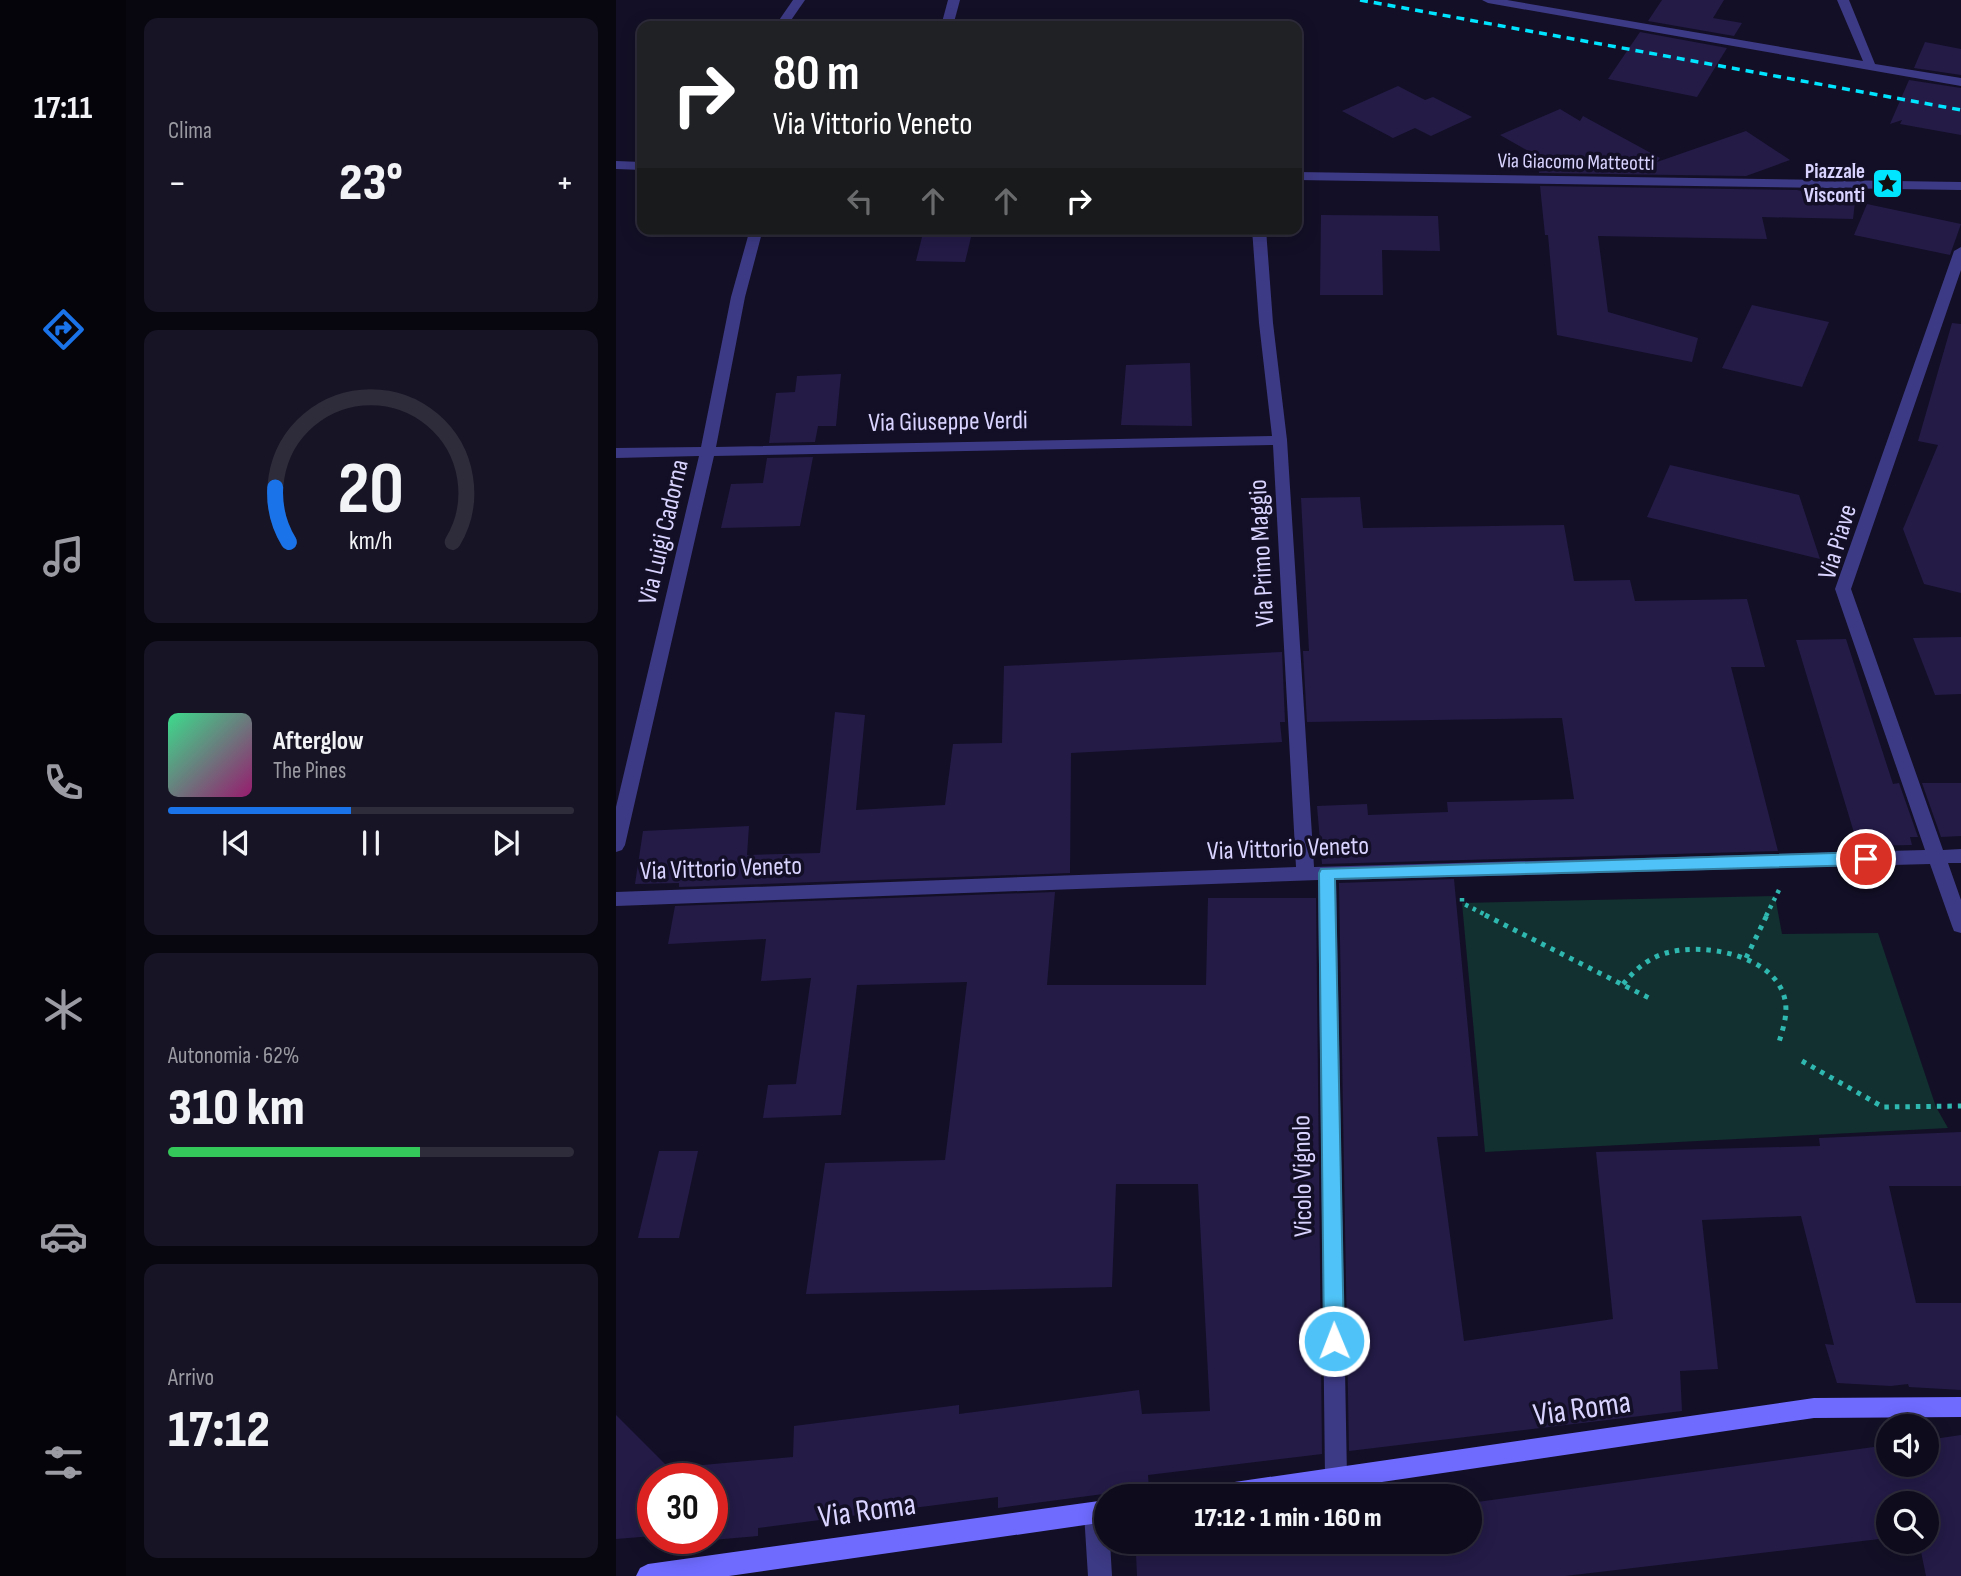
<!DOCTYPE html>
<html lang="it">
<meta charset="utf-8">
<style>
body{margin:0;font-family:"Sofia Sans Condensed",sans-serif;background:#171425;color:#f1f3f6;height:100vh;display:flex;flex-direction:column;font-size:26px;white-space:nowrap}
*{box-sizing:border-box;margin:0}
p{font-size:23px;color:#9b9ba3}
.icon{flex:none;width:38px;height:38px;fill:none;stroke:currentColor;stroke-width:2;stroke-linecap:round;stroke-linejoin:round}
.map{position:relative;flex:1;overflow:hidden}
.side{display:flex;flex-direction:column;gap:18px;padding:18px;background:#08060f;width:490px}
.side>*{flex:none}
.banner{position:absolute;left:21px;top:21px;width:665px;height:214px;border-radius:14px;box-shadow:0 4px 18px #0003,0 0 0 2px #2e2b3b;background:#202124;color:#fff;overflow:hidden}
.fabs{position:absolute;left:1260px;top:1414px;display:grid;gap:14px}
.fabs a{display:grid;place-items:center;width:63px;height:63px;border-radius:50%;background:#0e0b1c;box-shadow:0 4px 18px #0003,0 0 0 2px #2e2b3b;font-size:35px}
.speed{position:absolute;left:21px;top:1463px;display:flex;gap:14px;font-size:35px;font-weight:700;text-align:center}
.speed>*{display:grid;place-content:center;width:91px;height:91px;border-radius:50%;background:#0e0b1c;box-shadow:0 4px 18px #0003,0 0 0 2px #2e2b3b;line-height:1}
.speed .limit{border:10px solid #d22;background:#fff;color:#111}
.pin{position:absolute;display:grid;place-items:center;width:60px;height:60px;color:#fff;margin:-30px;border:4px solid #fff;border-radius:50%;box-shadow:0 2px 7px #0007}
.me{position:absolute;width:77px;margin:-38px;rotate:359deg;stroke-linejoin:round;filter:drop-shadow(0 0 5px #0008)}
.turn{display:flex;align-items:center;gap:24px;height:147px;padding:0 21px;font-size:32px}
.turn .icon{width:91px;height:91px;stroke-width:2.5}
.turn b{display:block;font-size:49px;line-height:60px}
.lanes{display:flex;align-items:center;height:66px;padding:0 21px;background:#0003;justify-content:center;gap:35px;direction:ltr}
.lanes .off{opacity:.35}
.big{font-size:52px;font-weight:800;line-height:1.1}
.side .card{flex:1;display:flex;flex-direction:column;justify-content:center;gap:10px;min-width:0;padding:0 24px;border-radius:14px;background:#171425}
.side .dial{align-items:center;gap:0}
.dial svg{height:182px;overflow:visible;fill:none;stroke:#2e2b3b;stroke-width:7;stroke-linecap:round;text-anchor:middle}
.dial text{fill:#f1f3f6;stroke:none}
.song{display:flex;align-items:center;gap:21px}
.cover{width:84px;height:84px;border-radius:10px;background:linear-gradient(135deg,hsl(150 70% 55%),hsl(320 70% 35%))}
.played{height:7px;border-radius:4px;background:linear-gradient(90deg,#1a73e8 45%,#2e2b3b 45%)}
.keys{display:flex;justify-content:space-around;direction:ltr}
.heat{display:flex;justify-content:space-between;align-items:center;font-size:38px;direction:ltr}
.charge{height:10px;border-radius:5px;background:linear-gradient(90deg,#34c759 62%,#2e2b3b 0)}
.trip{position:absolute;left:478px;top:1484px;width:388px;height:70px;border-radius:35px;background:#0e0b1c;box-shadow:0 4px 18px #0003,0 0 0 2px #2e2b3b;font-weight:800;line-height:70px;text-align:center}
main{display:flex;flex:1;min-height:0}
.dock{display:flex;flex-direction:column;width:126px;justify-content:space-around;align-items:center;background:#06040b;color:#9b9ba3}
.dock .icon{width:49px;height:49px}
.dock .active{color:#1a73e8}
.dock b{font-size:32px;color:#f1f3f6}
.map>svg:first-child{display:block}
.green{fill:#12302f}
.building{fill:#241b47}
.lines{fill:none;stroke-linecap:round;stroke-linejoin:round}
.path-far1{stroke:#2fb8b0;stroke-width:4.5;stroke-dasharray:3.5 5;stroke-linecap:butt}
.path{stroke:#2fb8b0;stroke-width:5;stroke-dasharray:4.5 6;stroke-linecap:butt}
.lane{fill:#3d3a85;fill-rule:evenodd}
.street{fill:#3d3a85;fill-rule:evenodd}
.secondary{fill:#6f6bff;fill-rule:evenodd}
.rail{stroke:#00e5ff;stroke-width:3.5;stroke-dasharray:8 6;stroke-linecap:butt}
.route{fill:#4fc3f7;stroke:#337fa1;stroke-width:2}
.labels{text-anchor:middle;dominant-baseline:central;stroke-width:7;stroke-linejoin:round;paint-order:stroke}
.far-street-label{font-size:21px;fill:#d9d4ff;stroke:#130f26}
.far-poi-label{font-size:21px;font-weight:bold;fill:#d9d4ff;stroke:#130f26;text-anchor:end}
.street-label{font-size:26px;fill:#d9d4ff;stroke:#130f26}
.near-street-label{font-size:32px;fill:#d9d4ff;stroke:#130f26}
</style>
<main>
<nav class="dock">
<b>17:11</b>
<svg class="icon active" aria-label="directions" viewBox="0 0 24 24"><path d="M12 3l9 9-9 9-9-9zM9 14v-3h6M13 9l2 2-2 2"/></svg>
<svg class="icon" aria-label="music" viewBox="0 0 24 24"><path d="M9 18V5l10-2v13"/><circle cx="6" cy="18" r="3"/><circle cx="16" cy="16" r="3"/></svg>
<svg class="icon" aria-label="phone" viewBox="0 0 24 24"><path d="M5 4h4l2 5-3 2q2 4 5 5l2-3 5 2v4C11 20 4 13 5 4z"/></svg>
<svg class="icon" aria-label="climate" viewBox="0 0 24 24"><path d="M12 3v18M4 7l16 10M4 17L20 7"/></svg>
<svg class="icon" aria-label="car" viewBox="0 0 24 24"><path d="M5 17H2v-5l4-1 3-4h7l3 4 3 1v5h-3M9 17h6M6 11h13"/><circle cx="7" cy="17" r="2"/><circle cx="17" cy="17" r="2"/></svg>
<svg class="icon" aria-label="filters" viewBox="0 0 24 24"><path d="M4 7h16M4 17h16"/><circle cx="9" cy="7" r="2"/><circle cx="15" cy="17" r="2"/></svg>
</nav>
<section class="side">
<div class="card"><p>Clima</p>
<div class="heat"><a>−</a><b class="big">23°</b><a>+</a></div>
</div>
<div class="card dial"><svg viewBox="0 0 100 80">
<path d="M14 69A42 42 0 1 1 86 69"/>
<path d="M14 69A42 42 0 0 1 8 45" stroke="#1a73e8"/>
<text x="50" y="56" font-size="32" font-weight="700">20</text>
<text x="50" y="72" font-size="11">km/h</text>
</svg></div>
<div class="card">
<div class="song"><i class="cover"></i><div><b>Afterglow</b><p>The Pines</p></div></div>
<div class="played"></div>
<div class="keys"><svg class="icon" aria-label="previous" viewBox="0 0 24 24"><path d="M18 5L8 12l10 7zM5 5v14"/></svg><svg class="icon" aria-label="pause" viewBox="0 0 24 24"><path d="M8 5v14M16 5v14"/></svg><svg class="icon" aria-label="next" viewBox="0 0 24 24"><path d="M6 5l10 7-10 7zM19 5v14"/></svg></div>
</div>
<div class="card"><p>Autonomia · 62%</p><b class="big">310 km</b><div class="charge"></div></div>
<div class="card"><p>Arrivo</p><b class="big">17:12</b></div>
</section>
<div class="map">
<svg width="1345" height="1576" viewBox="0 0 1345 1576">
<rect width="100%" height="100%" fill="#130f26"/>
<polygon class="green" points="1159,896 1166,934 1262,933 1320,1107 1332,1128 869,1152 846,903"/>
<g class="building">
<polygon points="1046,0 1108,0 1097,18 1126,23 1118,36 1032,21"/>
<polygon points="1024,32 1111,48 1081,97 992,79"/>
<polygon points="1309,42 1345,49 1345,75 1298,68"/>
<polygon points="1293,80 1345,88 1345,135 1284,124 1286,120 1274,124"/>
<polygon points="782,86 809,100 817,97 856,117 815,136 799,128 777,138 726,111"/>
<polygon points="944,109 964,121 967,116 1044,158 1041,162 1130,131 1174,160 1130,176 923,173 921,156 884,135"/>
<polygon points="924,186 1181,190 1239,202 1237,219 1146,217 1151,239 982,236 992,312 1082,338 1076,362 941,335 932,235 929,235"/>
<polygon points="1251,204 1345,224 1334,255 1238,235"/>
<polygon points="705,215 822,216 824,251 766,250 767,295 704,295"/>
<polygon points="308,229 357,229 349,262 300,261"/>
<polygon points="1136,305 1213,322 1186,387 1106,368"/>
<polygon points="1336,323 1345,324 1345,593 1308,584 1287,529 1322,445 1302,441"/>
<polygon points="574,363 576,426 505,425 510,365"/>
<polygon points="225,374 220,426 202,426 199,442 153,443 160,393 179,392 181,376"/>
<polygon points="197,457 184,526 105,528 115,484 147,483 151,458"/>
<polygon points="1054,465 1183,495 1204,559 1031,517"/>
<polygon points="744,497 747,528 948,525 958,581 1014,580 1019,601 1131,599 1149,667 1115,667 1162,851 706,864 701,806 751,804 752,815 832,812 831,802 958,799 946,718 691,722 687,651 693,651 685,498"/>
<polygon points="1345,637 1345,694 1319,695 1297,638"/>
<polygon points="1230,639 1277,784 1283,783 1302,837 1294,837 1296,845 1242,846 1180,640"/>
<polygon points="666,652 669,722 664,722 666,742 455,753 454,873 63,887 63,883 19,884 27,831 133,826 131,855 204,853 219,712 249,715 240,810 329,805 337,744 386,743 388,666"/>
<polygon points="1306,783 1345,783 1345,836 1325,837"/>
<polygon points="838,879 862,1136 821,1137 848,1341 997,1319 980,1152 1204,1146 1203,1138 1345,1132 1345,1186 1273,1186 1300,1303 1345,1303 1345,1390 1293,1387 1292,1384 1275,1386 1221,1383 1209,1344 1218,1345 1185,1216 1086,1220 1102,1369 1064,1371 1066,1411 733,1451 723,883"/>
<polygon points="439,892 431,985 590,985 592,898 700,898 706,1454 532,1475 533,1488 382,1508 382,1497 142,1528 142,1536 39,1545 40,1538 96,1538 96,1479 37,1479 37,1536 0,1539 0,1415 53,1468 177,1457 178,1426 343,1405 343,1414 523,1390 526,1414 594,1411 582,1184 500,1184 496,1287 190,1294 209,1163 329,1160 351,982 241,985 225,1115 147,1118 152,1085 180,1084 195,978 145,981 150,939 52,944 59,906"/>
<polygon points="43,1151 82,1151 63,1238 22,1238"/>
<polygon points="1345,1435 1345,1576 1310,1576 1303,1542 1311,1542 1311,1503 1272,1503 1272,1538 949,1576 521,1576 520,1554 625,1542 854,1542 854,1503 1272,1445 1272,1465 1311,1465 1311,1440"/>
</g>
<g class="lines">
<g class="path-far1">
<polyline points="846,898 846,903 872,916"/>
<polyline points="1150,916 1163,890"/>
</g>
<g class="path">
<polyline points="869,915 1033,998"/>
<polyline points="1130,958 1151,915"/>
<path d="M1007 984C1019 970 1032 958 1050 953 1087 942 1160 955 1169 1000 1172 1014 1167 1029 1163 1042"/>
<polyline points="1186,1061 1267,1107 1345,1106"/>
</g>
<polygon class="lane" points="177,0 189,0 171,26 159,26"/>
<g class="street">
<polygon points="332,0 344,0 337,26 325,26"/>
<polygon points="866,0 891,0 1247,61 1221,0 1233,0 1259,64 1345,78 1345,86 872,3"/>
<polygon points="0,161 26,162 26,170 0,169"/>
<polygon points="681,172 1345,182 1345,190 681,180"/>
<polygon points="134,229 147,229 129,297 100,447 656,436 643,323 636,229 650,229 657,323 671,440 698,867 1309,850 1219,589 1338,251 1345,247 1345,270 1235,589 1327,850 1345,849 1345,863 1332,863 1345,900 1345,933 1338,931 1336,926 1314,864 720,880 731,1478 728,1486 720,1489 712,1486 709,1478 702,880 0,906 0,892 680,867 657,445 98,456 9,845 6,850 0,852 0,807 83,456 0,458 0,448 85,447 115,297"/>
<polygon points="480,1502 488,1505 490,1509 490,1542 494,1542 496,1576 472,1576 468,1513 472,1505"/>
</g>
<g class="secondary">
<polygon points="1345,1397 1345,1417 1198,1418 671,1496 586,1496 590,1488 598,1485 1198,1398"/>
<polygon points="490,1500 490,1522 113,1576 20,1576 24,1568 32,1564"/>
</g>
<polyline class="rail" points="744,0 1345,110"/>
</g>
<polygon class="route" points="1250,852 1258,859 1250,865 719,879 728,1341 725,1347 718,1350 711,1347 708,1341 703,873 705,869"/>
<defs>
<symbol id="sight-square" viewBox="-11 -11 22 22"><rect x="-9" y="-9" width="18" height="18" rx="4" fill="#00e5ff" stroke="#130f26"/><path d="M0-6L1.8-2.2L6-1.7L2.9 1.2L3.7 5.4L0 3.3L-3.7 5.4L-2.9 1.2L-6-1.7L-1.8-2.2Z" fill="#111"/></symbol>
</defs>
<g fill-rule="evenodd">
<use href="#sight-square" x="1254" y="166" width="35" height="35"/>
</g>
<g class="labels">
<g class="far-street-label">
<text transform="translate(960 162) rotate(1)">Via Giacomo Matteotti</text>
</g>
<g class="far-poi-label">
<text x="1249" y="171">Piazzale<tspan x="1249" dy="24">Visconti</tspan></text>
</g>
<g class="street-label">
<text transform="translate(332 422) rotate(-1)">Via Giuseppe Verdi</text>
<text transform="translate(48 532) rotate(-77)">Via Luigi Cadorna</text>
<text transform="translate(1222 542) rotate(-73)">Via Piave</text>
<text transform="translate(646 553) rotate(-93)">Via Primo Maggio</text>
<text transform="translate(672 849) rotate(-2)">Via Vittorio Veneto</text>
<text transform="translate(105 869) rotate(-2)">Via Vittorio Veneto</text>
<text transform="translate(687 1176) rotate(-91)">Vicolo Vignolo</text>
</g>
<g class="near-street-label">
<text transform="translate(966 1409) rotate(-8)">Via Roma</text>
<text transform="translate(251 1511) rotate(-8)">Via Roma</text>
</g>
</g>
</svg>
<div class="fabs">
<a><svg class="icon" aria-label="sound" viewBox="0 0 24 24"><path d="M4 9h4l5-4v14l-5-4H4zM17 9q2 3 0 6"/></svg></a>
<a><svg class="icon" aria-label="search" viewBox="0 0 24 24"><circle cx="10" cy="10" r="6"/><path d="M15 15l6 6"/></svg></a>
</div>
<div class="speed"><div class="limit">30</div></div>
<div class="pin" style="left:1250px;top:859px;background:#d93025"><svg class="icon" aria-label="arrive" viewBox="0 0 24 24"><path d="M6 21V4h12l-3 4 3 4H6"/></svg></div>
<svg class="me" style="left:718px;top:1341px" viewBox="-20 -20 40 40"><circle r="17" fill="#4fc3f7" stroke="#fff" stroke-width="3"/><path d="M0-11L8 9 0 5-8 9z" fill="#fff"/></svg>
<div class="trip">17:12 · 1 min · 160 m</div>
<div class="banner">
<div class="turn"><svg class="icon" aria-label="right" viewBox="0 0 24 24"><path d="M7 20v-9h11M14 6l5 5-5 5"/></svg><div><b>80 m</b>Via Vittorio Veneto</div></div>
<div class="lanes"><svg class="icon off" aria-label="left" viewBox="0 0 24 24"><path d="M17 20v-9H6M10 6l-5 5 5 5"/></svg><svg class="icon off" aria-label="ahead" viewBox="0 0 24 24"><path d="M12 20V5M6 11l6-6 6 6"/></svg><svg class="icon off" aria-label="ahead" viewBox="0 0 24 24"><path d="M12 20V5M6 11l6-6 6 6"/></svg><svg class="icon" aria-label="right" viewBox="0 0 24 24"><path d="M7 20v-9h11M14 6l5 5-5 5"/></svg></div>
</div>
</div>
</main>
